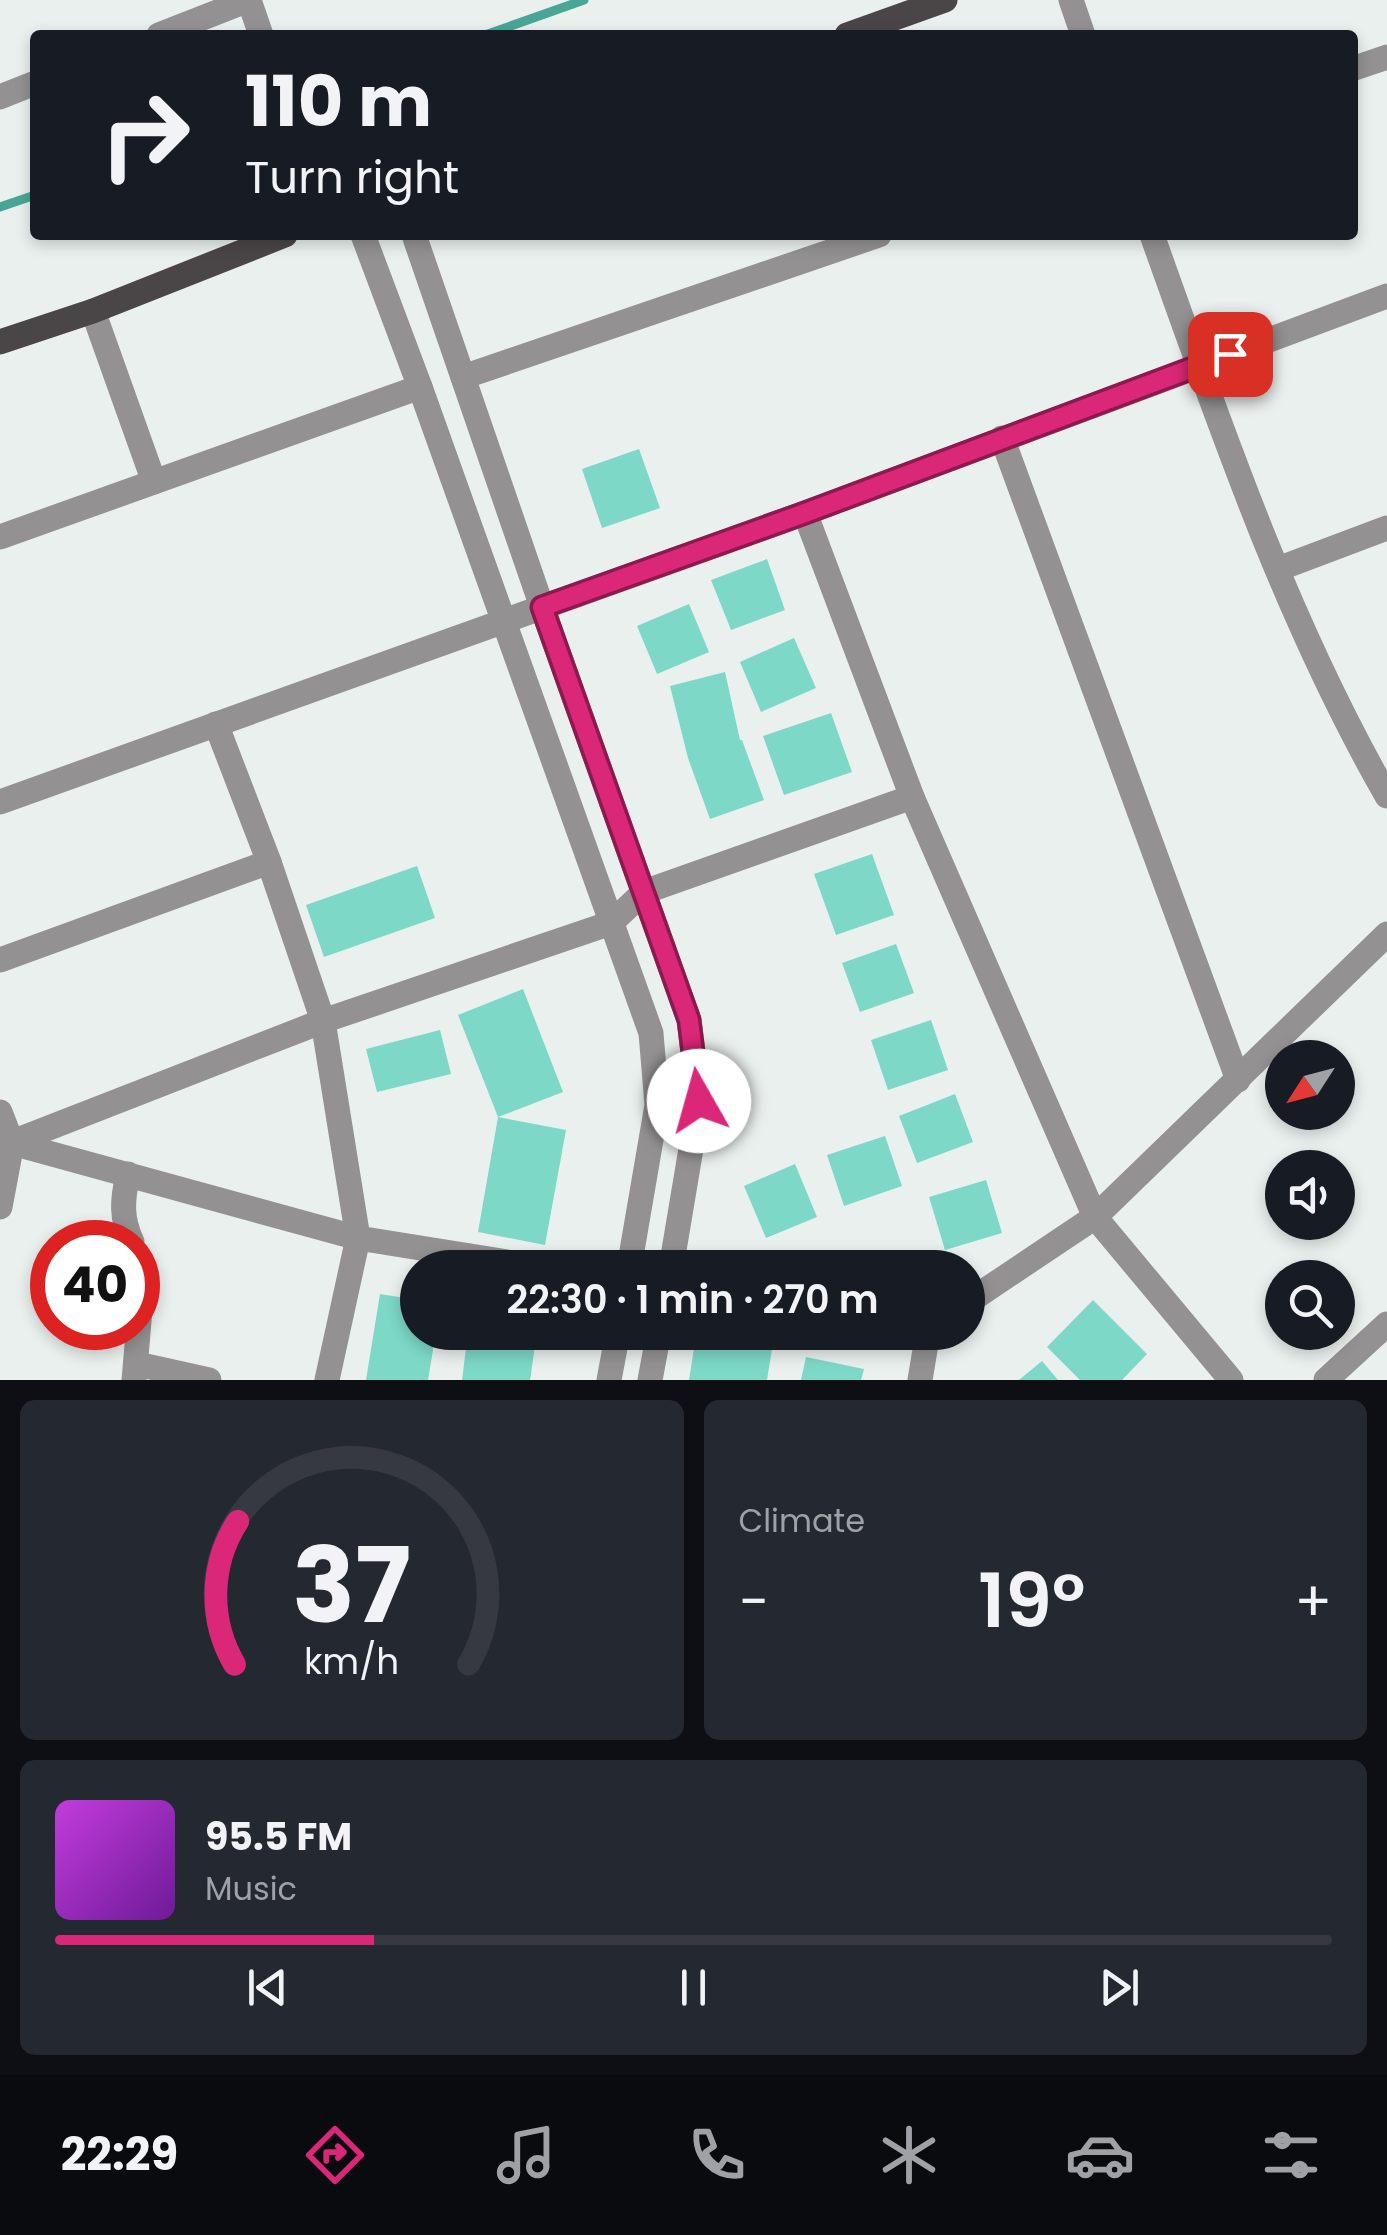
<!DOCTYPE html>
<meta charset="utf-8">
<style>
body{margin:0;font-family:Poppins,sans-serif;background:#242831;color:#f1f3f6;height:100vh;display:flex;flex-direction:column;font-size:38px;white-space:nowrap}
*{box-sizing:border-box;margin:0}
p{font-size:32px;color:#9ea1a6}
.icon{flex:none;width:55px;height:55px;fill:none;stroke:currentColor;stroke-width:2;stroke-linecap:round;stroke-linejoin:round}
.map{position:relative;height:1380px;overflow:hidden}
.panel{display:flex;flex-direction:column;gap:20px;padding:20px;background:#0d0f14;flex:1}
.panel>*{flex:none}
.hud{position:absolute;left:30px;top:30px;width:1328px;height:210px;border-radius:10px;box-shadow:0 5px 15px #0003;background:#171b24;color:#f1f3f6;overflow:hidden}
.needle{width:65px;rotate:234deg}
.controls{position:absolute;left:1265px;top:1040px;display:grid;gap:20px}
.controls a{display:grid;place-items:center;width:90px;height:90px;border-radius:50%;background:#171b24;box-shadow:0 5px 15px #0003;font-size:50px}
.speed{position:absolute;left:30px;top:1220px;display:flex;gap:20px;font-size:50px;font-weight:700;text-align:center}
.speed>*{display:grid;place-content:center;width:130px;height:130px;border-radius:50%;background:#171b24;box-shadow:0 5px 15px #0003;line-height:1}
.speed .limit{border:15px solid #d22;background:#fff;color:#111}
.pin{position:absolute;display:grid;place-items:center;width:85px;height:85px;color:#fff;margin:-42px;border-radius:20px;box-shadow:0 5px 15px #0006}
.me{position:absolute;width:110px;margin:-55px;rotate:353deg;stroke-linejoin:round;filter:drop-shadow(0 0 8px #0008)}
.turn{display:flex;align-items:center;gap:35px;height:210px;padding:0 50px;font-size:45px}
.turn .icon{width:130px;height:130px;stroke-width:2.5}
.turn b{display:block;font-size:70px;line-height:85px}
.big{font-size:75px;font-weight:600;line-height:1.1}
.panel .widget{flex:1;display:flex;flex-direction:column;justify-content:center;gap:15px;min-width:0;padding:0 35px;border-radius:15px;background:#242831}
.panel .dial{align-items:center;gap:0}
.dial svg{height:260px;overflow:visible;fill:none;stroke:#363941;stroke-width:7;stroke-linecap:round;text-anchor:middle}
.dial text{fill:#f1f3f6;stroke:none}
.song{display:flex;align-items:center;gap:30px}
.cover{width:120px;height:120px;border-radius:15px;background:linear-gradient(135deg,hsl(290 70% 55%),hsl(280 70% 35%))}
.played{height:10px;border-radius:5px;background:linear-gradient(90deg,#db2777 25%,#363941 25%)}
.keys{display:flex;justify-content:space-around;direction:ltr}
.heat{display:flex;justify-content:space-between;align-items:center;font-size:55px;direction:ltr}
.panel .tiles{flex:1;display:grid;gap:20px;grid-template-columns:1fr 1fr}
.widget:last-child{grid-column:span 2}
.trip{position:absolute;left:400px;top:1250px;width:585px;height:100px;border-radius:50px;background:#171b24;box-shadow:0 5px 15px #0003;font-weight:600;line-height:100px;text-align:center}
.tabs{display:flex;height:160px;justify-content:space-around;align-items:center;background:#090b0e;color:#9ea1a6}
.tabs .icon{width:70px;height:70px}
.tabs .current{color:#db2777}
.tabs b{font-size:45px;color:#f1f3f6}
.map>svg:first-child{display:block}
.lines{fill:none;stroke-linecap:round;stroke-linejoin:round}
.stream{stroke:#49a696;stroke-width:9}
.building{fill:#7dd8c7}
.minor{stroke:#939191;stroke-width:25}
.major{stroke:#4a4647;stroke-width:25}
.route-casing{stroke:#8e194d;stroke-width:25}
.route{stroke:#db2777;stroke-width:18}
</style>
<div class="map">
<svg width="1387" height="1380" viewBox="0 0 1387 1380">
<rect width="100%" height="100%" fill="#eaf0ee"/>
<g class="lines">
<g class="stream">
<polyline points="485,35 584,0"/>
<polyline points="0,207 35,195"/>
</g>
</g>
<g class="building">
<polygon points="639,449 660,508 602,528 582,469"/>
<polygon points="767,559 785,610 731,630 711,580"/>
<polygon points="689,604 709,652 657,674 637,626"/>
<polygon points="794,638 816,688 761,712 740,662"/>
<polygon points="725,672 740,740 742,740 764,800 710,819 688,758 670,686"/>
<polygon points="831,713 852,772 784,795 763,736"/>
<polygon points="872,854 894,915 836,935 814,874"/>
<polygon points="417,866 435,918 324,957 306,905"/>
<polygon points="896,944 914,993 860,1012 842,963"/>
<polygon points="523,989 563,1092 498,1117 458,1015"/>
<polygon points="931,1020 948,1070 888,1090 871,1040"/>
<polygon points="440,1030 451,1074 377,1092 366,1049"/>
<polygon points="955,1094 973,1142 917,1163 899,1116"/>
<polygon points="498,1117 566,1130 545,1245 478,1232"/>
<polygon points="885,1136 902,1186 844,1206 827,1155"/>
<polygon points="795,1164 817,1217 766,1238 744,1186"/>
<polygon points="986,1180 1002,1233 945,1250 929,1197"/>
<polygon points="380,1294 418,1300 418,1332 436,1332 428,1380 366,1380"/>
<polygon points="1093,1300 1147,1354 1122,1380 1080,1380 1047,1347"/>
<polygon points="468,1332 537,1332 530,1380 462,1380"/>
<polygon points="696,1336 772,1349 767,1380 689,1380"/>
<polygon points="806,1357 864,1369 861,1380 801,1380"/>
<polygon points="1042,1361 1058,1380 1019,1380"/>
</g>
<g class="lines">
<g class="minor">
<polyline points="249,0 261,35"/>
<polyline points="1071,0 1083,35"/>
<polyline points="159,35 248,0"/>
<polyline points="1352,69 1387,57"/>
<polyline points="0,97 35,83"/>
<polyline points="363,235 420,387 651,1033 657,1105 629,1268"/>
<polyline points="414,235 542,607 689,1020 699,1101 671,1268"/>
<path d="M1152 235C1220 425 1286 620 1387 796"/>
<polyline points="93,311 154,482"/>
<polyline points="463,377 879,235"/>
<polyline points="1002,438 1238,1080"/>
<polyline points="805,513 1387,296"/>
<polyline points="0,537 420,387"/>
<polyline points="1278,569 1387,528"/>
<polyline points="216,724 269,862 323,1021 358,1238 327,1380"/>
<polyline points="0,802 805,513 912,797 1095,1217 1231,1380"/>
<polyline points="0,960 269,862"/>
<polyline points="0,1112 12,1143 0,1207"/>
<polyline points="12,1143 358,1238 545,1268"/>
<polyline points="0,1147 323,1021 611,923 644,892 912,797"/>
<path d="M128 1174C122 1201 121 1218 132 1242"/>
<polyline points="968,1302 1095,1217 1387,934"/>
<polyline points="137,1364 209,1380"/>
<polyline points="134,1380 141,1298 138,1258"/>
<polyline points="609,1380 618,1332"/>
<polyline points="650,1380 659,1332"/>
<polyline points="920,1380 928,1332"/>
<polyline points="1326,1380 1387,1324"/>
</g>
<g class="major">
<polyline points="847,35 945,0"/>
<polyline points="0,342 93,311 285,235"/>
</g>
</g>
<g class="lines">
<defs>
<polyline id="route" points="699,1101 689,1020 542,607 805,513 1230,354"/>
</defs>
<use href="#route" class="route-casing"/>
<use href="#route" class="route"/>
</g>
</svg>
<div class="controls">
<a><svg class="needle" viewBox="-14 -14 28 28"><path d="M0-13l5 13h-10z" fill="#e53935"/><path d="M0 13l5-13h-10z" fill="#9ea1a6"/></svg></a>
<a><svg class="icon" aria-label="sound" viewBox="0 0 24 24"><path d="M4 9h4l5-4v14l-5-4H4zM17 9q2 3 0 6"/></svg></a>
<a><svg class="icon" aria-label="search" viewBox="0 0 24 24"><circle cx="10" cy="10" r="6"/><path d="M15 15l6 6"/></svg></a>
</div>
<div class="speed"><div class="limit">40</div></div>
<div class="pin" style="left:1230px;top:354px;background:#d93025"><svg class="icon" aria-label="arrive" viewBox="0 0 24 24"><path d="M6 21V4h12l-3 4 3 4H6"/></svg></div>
<svg class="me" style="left:699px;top:1101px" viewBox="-20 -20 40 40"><circle r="19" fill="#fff"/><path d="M0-13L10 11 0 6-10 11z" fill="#db2777"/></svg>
<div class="trip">22:30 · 1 min · 270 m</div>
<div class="hud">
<div class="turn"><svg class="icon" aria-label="right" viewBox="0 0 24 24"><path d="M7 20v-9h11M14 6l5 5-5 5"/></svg><div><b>110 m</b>Turn right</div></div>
</div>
</div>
<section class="panel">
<div class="tiles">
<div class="widget dial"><svg viewBox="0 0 100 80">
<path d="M14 69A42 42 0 1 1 86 69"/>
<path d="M14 69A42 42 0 0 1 15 25" stroke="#db2777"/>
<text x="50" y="56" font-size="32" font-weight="700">37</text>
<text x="50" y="72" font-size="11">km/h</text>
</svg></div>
<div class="widget"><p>Climate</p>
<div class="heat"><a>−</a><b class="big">19°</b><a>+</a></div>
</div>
<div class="widget">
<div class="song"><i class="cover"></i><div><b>95.5 FM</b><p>Music</p></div></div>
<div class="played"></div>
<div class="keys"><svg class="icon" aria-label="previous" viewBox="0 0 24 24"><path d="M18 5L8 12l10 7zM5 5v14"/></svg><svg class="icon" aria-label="pause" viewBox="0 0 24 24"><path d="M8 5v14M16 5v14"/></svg><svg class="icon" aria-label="next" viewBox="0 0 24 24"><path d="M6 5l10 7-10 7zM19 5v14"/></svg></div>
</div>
</div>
</section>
<nav class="tabs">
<b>22:29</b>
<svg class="icon current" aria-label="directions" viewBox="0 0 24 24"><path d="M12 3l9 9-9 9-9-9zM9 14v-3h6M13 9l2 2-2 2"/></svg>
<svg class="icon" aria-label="music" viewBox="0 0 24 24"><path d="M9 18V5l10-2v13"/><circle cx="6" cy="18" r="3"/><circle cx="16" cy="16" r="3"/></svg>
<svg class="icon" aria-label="phone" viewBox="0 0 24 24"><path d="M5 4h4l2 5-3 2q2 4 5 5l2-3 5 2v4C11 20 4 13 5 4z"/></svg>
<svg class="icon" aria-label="climate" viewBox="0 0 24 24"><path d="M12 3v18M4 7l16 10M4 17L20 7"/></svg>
<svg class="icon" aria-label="car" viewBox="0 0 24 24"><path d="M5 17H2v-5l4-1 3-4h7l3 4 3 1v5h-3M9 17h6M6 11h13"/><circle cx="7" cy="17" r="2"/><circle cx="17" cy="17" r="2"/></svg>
<svg class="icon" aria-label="filters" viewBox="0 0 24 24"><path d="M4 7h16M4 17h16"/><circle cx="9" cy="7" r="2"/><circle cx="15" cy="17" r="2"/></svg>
</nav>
